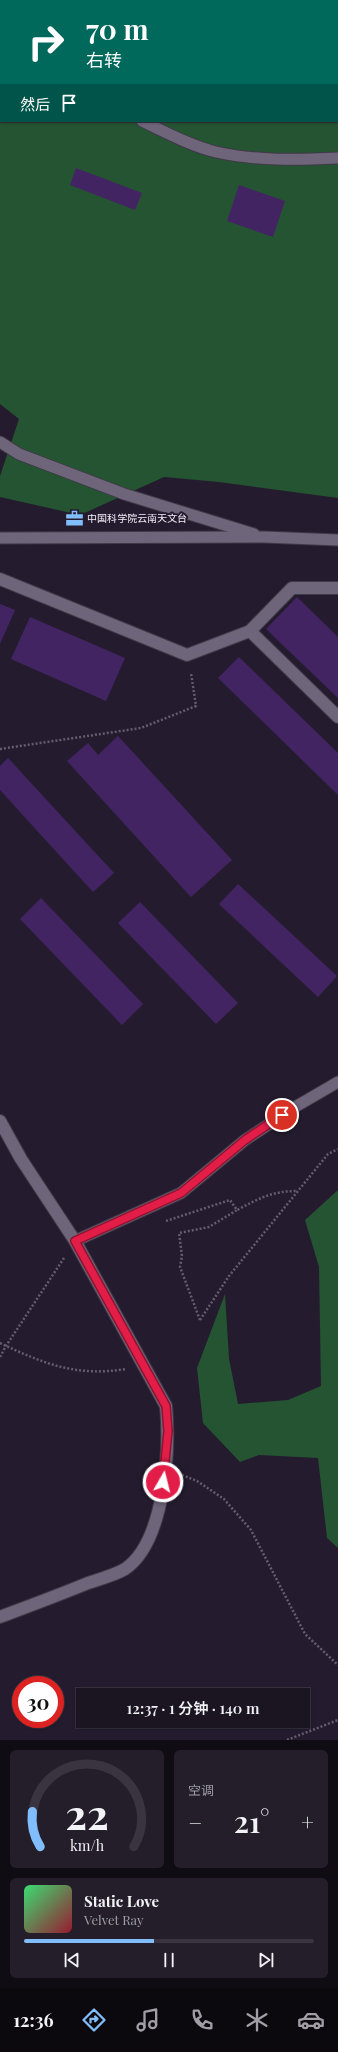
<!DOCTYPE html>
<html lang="zh">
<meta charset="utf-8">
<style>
body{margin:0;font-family:"Playfair Display","Noto Sans SC",serif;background:#241e2a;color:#f1f3f6;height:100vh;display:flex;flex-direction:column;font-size:15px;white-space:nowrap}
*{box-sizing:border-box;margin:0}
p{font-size:13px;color:#a09fa5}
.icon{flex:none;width:22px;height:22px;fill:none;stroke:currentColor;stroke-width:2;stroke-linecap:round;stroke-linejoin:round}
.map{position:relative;height:1740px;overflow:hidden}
.details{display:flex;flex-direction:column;gap:10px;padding:10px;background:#0f0c13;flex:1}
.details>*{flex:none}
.top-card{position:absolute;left:0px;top:0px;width:338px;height:122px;box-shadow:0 1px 3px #0004,0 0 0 1px #393440;background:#00695c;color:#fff;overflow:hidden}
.speed{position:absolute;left:12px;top:1676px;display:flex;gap:8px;font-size:20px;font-weight:700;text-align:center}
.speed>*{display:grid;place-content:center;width:52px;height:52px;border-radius:50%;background:#1b1522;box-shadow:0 1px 3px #0004,0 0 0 1px #393440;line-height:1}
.speed .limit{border:6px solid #d22;background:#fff;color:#111}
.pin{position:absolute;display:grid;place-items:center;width:34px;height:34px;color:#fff;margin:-17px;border:2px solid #fff;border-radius:50%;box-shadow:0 1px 4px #0007}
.me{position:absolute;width:44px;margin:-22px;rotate:8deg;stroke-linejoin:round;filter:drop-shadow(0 0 3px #0008)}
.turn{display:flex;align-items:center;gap:14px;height:84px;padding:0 20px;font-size:18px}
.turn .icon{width:52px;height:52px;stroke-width:2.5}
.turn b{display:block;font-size:28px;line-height:34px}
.then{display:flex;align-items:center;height:38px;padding:0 20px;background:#0003;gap:8px;font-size:15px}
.big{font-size:30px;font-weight:600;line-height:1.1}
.details .card{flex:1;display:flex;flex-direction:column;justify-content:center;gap:6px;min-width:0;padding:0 14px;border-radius:6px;background:#241e2a}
.details .dial{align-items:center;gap:0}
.dial svg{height:104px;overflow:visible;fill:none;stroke:#393440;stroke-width:7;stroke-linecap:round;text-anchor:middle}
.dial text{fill:#f1f3f6;stroke:none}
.song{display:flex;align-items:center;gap:12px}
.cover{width:48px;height:48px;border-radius:6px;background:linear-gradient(135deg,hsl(140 70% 55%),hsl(350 70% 35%))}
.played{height:4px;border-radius:2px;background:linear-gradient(90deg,#80bdfa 45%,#393440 45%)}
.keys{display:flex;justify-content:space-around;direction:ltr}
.heat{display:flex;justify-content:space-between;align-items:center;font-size:22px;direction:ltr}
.details .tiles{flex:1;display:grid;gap:10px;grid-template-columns:1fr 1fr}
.card:last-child{grid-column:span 2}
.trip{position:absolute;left:76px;top:1688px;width:234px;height:40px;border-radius:0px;background:#1b1522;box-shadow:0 1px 3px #0004,0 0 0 1px #393440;font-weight:600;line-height:40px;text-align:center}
.menu{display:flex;height:64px;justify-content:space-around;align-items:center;background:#0b080e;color:#a09fa5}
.menu .icon{width:28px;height:28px}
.menu .selected{color:#80bdfa}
.menu b{font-size:18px;color:#f1f3f6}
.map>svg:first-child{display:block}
.green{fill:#255432;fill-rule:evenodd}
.building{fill:#432463}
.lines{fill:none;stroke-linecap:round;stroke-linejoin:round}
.service-casing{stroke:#403948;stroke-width:13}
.minor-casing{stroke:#403948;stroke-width:14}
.path{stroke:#645d6d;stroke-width:2.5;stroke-dasharray:2 2;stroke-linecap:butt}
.service{stroke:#6e657b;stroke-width:11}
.minor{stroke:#6e657b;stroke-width:12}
.route-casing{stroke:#92132f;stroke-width:10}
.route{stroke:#e11d48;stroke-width:7}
.labels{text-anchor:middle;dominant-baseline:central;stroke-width:4;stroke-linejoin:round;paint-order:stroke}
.poi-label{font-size:10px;fill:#f3eefa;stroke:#241c2e;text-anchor:start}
</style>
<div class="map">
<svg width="338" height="1740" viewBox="0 0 338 1740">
<rect width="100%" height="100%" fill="#241c2e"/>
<g class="green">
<path d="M0 0H338V498L219 482 164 477 80 515 0 497V476L19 419 0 404ZM1 1H337V121H1Z"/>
<polygon points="338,1190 338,1548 327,1538 318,1458 259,1455 240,1462 203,1423 197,1368 225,1294 229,1359 238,1404 288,1400 321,1386 319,1267 305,1220"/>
</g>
<g class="building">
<polygon points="76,168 142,193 135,210 70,185"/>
<polygon points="239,185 285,201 273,237 227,221"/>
<polygon points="297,597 338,637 338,698 266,629"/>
<polygon points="0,604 15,610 0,644"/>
<polygon points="30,617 125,658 106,701 11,659"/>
<polygon points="239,657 338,753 338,795 218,678"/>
<polygon points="118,736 232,860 191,897 67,761 88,743 98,755"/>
<polygon points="8,758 114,873 93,892 0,790 0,766"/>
<polygon points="238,884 337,976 318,997 219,904"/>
<polygon points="41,898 143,1004 122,1025 20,919"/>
<polygon points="140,902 238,1003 216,1024 118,923"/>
</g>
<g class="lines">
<defs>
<g id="service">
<polyline points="0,90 1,90"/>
<path d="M142 121C165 132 191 146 216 152 256 161 297 160 338 158"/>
<polyline points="0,442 19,454 124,494 254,534"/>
<polyline points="0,538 264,537 338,540"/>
<polyline points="75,1241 181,1193 245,1140 295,1107 338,1082"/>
</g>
<g id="minor">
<polyline points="0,579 187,655 250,631 292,588 338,588"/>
<polyline points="250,631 338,717"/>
<path d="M0 1121 21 1159 75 1241 166 1406C170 1450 165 1542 125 1569 115 1575 100 1579 88 1583 59 1595 29 1606 0 1617"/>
</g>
</defs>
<use href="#service" class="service-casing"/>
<use href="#minor" class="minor-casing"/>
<g class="path">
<polyline points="0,749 141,728 196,706 191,673"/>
<path d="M166 1221 230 1200 237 1210C258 1199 272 1191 297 1191"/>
<polyline points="200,1320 229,1276 328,1154 338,1149"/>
<polyline points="200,1320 180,1267 182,1256 179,1233 209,1227 237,1210"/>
<path d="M0 1343C44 1364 77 1377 126 1369"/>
<polyline points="0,1357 6,1346 64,1258"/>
<polyline points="182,1475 197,1481 224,1499 251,1530 305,1634 338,1665"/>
<polyline points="287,1740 338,1720"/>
</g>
<use href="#service" class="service"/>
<use href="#minor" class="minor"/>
</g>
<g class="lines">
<defs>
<polyline id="route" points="163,1482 168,1431 166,1406 75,1241 181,1193 245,1140 282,1115"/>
</defs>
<use href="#route" class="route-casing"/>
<use href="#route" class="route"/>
</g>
<defs>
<symbol id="office-bare" viewBox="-9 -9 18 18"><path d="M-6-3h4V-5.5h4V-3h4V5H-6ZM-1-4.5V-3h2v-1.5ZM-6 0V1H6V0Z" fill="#80bdfa" stroke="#241c2e" stroke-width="2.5" paint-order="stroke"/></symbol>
</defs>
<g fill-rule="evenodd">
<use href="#office-bare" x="62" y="506" width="25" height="25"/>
</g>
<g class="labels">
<g class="poi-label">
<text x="87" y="518">中国科学院云南天文台</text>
</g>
</g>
</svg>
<div class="speed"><div class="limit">30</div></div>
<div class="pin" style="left:282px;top:1115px;background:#d93025"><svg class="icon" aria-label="arrive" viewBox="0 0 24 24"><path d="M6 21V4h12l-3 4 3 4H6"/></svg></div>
<svg class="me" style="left:163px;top:1482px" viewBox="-20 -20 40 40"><circle r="17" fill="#e11d48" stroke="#fff" stroke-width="3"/><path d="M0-11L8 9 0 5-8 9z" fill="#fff"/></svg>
<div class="trip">12:37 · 1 分钟 · 140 m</div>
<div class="top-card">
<div class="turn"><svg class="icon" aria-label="right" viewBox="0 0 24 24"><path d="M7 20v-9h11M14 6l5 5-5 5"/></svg><div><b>70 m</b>右转</div></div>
<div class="then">然后<svg class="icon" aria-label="arrive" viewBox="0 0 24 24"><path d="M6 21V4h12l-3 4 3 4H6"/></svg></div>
</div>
</div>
<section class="details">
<div class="tiles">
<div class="card dial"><svg viewBox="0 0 100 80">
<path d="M14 69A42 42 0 1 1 86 69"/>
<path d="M14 69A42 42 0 0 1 8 42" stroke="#80bdfa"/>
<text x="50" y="56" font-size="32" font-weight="700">22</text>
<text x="50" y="72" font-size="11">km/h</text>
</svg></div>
<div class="card"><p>空调</p>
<div class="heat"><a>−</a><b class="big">21°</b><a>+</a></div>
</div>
<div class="card">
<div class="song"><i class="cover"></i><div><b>Static Love</b><p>Velvet Ray</p></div></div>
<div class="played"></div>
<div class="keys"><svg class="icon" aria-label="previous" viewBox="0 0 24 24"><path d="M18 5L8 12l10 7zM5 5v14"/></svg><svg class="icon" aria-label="pause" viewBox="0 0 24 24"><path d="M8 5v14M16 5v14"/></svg><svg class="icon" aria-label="next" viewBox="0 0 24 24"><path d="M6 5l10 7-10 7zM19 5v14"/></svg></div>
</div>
</div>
</section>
<nav class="menu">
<b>12:36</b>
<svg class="icon selected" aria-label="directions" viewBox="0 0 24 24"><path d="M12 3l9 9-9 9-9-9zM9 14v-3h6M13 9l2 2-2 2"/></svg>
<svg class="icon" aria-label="music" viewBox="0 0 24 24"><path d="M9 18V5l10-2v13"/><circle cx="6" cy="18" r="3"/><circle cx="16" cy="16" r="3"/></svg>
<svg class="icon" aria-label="phone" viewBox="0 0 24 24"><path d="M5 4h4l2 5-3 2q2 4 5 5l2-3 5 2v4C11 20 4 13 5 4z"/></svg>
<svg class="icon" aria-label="climate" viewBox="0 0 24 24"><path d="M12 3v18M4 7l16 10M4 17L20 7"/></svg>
<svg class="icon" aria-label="car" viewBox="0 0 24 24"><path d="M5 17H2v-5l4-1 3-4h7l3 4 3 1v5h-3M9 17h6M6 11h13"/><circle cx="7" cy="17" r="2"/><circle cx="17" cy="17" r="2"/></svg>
</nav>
